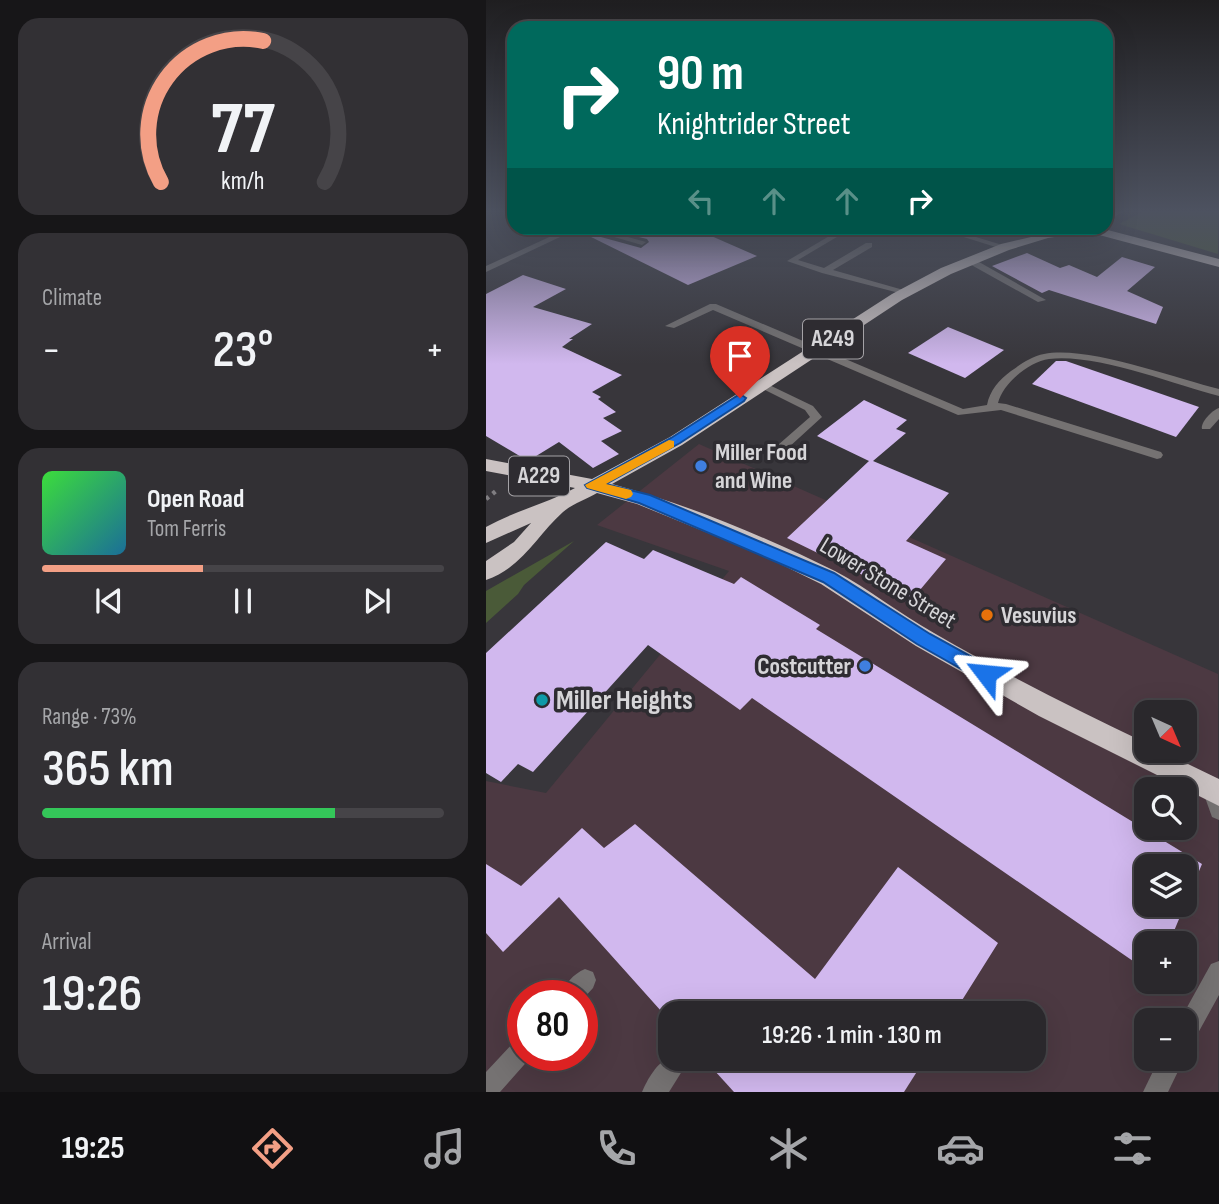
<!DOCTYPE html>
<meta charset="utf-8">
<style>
body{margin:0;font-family:"Sofia Sans Condensed",sans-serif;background:#323034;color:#f1f3f6;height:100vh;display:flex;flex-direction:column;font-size:26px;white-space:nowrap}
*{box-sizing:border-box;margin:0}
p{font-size:23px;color:#a5a6a9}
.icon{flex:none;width:38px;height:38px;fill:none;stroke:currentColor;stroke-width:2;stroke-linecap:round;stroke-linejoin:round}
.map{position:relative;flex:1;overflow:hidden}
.panel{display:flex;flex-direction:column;gap:18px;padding:18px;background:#171618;width:486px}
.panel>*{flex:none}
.hud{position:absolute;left:21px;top:21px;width:606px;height:214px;border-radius:21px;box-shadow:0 7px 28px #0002,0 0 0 2px #464448;background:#00695c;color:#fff;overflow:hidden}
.needle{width:46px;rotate:136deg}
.tools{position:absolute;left:648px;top:700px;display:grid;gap:14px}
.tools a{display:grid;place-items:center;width:63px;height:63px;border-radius:14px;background:#2a282c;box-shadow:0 7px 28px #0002,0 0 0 2px #464448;font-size:35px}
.speed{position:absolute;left:21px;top:980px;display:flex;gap:14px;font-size:35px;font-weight:700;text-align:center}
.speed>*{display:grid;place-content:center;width:91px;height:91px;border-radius:50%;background:#2a282c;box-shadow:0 7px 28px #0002,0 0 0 2px #464448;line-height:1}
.speed .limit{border:10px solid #d22;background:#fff;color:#111}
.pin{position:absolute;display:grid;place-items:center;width:60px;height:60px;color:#fff;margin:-72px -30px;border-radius:50% 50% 50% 0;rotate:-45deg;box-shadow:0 0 7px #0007}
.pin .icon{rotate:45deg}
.me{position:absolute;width:77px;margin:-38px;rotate:299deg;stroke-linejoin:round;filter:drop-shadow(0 0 5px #0008)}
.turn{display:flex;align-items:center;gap:24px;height:147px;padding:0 35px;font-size:32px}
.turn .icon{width:91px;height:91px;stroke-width:2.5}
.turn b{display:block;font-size:49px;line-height:60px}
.lanes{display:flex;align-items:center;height:66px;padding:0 35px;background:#0003;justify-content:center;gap:35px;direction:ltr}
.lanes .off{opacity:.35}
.big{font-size:52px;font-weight:600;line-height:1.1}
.panel .tile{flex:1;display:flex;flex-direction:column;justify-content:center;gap:10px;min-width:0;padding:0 24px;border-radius:21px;background:#323034}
.panel .dial{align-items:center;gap:0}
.dial svg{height:182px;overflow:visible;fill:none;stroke:#464448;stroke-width:7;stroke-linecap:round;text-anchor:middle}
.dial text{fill:#f1f3f6;stroke:none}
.song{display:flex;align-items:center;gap:21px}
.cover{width:84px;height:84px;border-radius:10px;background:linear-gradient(135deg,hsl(120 70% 55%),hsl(200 70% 35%))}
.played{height:7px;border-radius:4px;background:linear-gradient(90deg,#f39f85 40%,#464448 40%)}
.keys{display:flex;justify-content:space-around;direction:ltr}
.heat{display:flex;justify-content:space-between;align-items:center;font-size:38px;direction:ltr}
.charge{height:10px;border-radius:5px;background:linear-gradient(90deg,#34c759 73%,#464448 0)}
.trip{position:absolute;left:172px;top:1001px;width:388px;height:70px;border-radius:21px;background:#2a282c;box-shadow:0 7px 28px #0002,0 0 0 2px #464448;font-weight:600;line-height:70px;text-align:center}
.menu{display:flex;height:112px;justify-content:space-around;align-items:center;background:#111012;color:#a5a6a9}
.menu .icon{width:49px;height:49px}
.menu .current{color:#f39f85}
.menu b{font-size:32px;color:#f1f3f6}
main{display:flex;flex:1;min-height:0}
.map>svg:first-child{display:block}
.commercial{fill:#4c3942;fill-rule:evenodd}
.green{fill:#4a5a38}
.building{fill:#d1b8ee;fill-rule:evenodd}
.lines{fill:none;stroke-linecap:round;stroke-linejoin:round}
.path{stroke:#807e82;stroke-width:4.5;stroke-dasharray:3.5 5;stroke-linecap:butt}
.lane{fill:#757272;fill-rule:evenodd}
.street{fill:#757272;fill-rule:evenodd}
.highway{fill:#cac2c2;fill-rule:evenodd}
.route{fill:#1a73e8;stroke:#114b97;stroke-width:2}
.slow{fill:#f59e0b}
.shop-dot{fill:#3f7fe0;stroke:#2e2c31;stroke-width:2.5}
.food-dot{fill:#e8710a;stroke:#2e2c31;stroke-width:2.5}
.culture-dot{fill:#0f9aa8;stroke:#2e2c31;stroke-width:2.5}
.labels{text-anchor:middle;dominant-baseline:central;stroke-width:7;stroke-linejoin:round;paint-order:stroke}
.shield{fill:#2e2c31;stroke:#a4a2a6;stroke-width:2}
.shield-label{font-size:23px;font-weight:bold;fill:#d6d5d8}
.poi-label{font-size:24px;font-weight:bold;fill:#d6d5d8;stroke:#2e2c31;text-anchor:start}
.street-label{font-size:24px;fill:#d6d5d8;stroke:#2e2c31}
.near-poi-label{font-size:28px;font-weight:bold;fill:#d6d5d8;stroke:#2e2c31;text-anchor:start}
</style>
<main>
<section class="panel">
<div class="tile dial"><svg viewBox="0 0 100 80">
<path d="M14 69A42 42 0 1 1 86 69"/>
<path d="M14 69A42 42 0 0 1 59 7" stroke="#f39f85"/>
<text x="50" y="56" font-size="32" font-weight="700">77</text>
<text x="50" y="72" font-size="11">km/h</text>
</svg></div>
<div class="tile"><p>Climate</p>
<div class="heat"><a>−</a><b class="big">23°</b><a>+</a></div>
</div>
<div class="tile">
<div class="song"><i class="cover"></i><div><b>Open Road</b><p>Tom Ferris</p></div></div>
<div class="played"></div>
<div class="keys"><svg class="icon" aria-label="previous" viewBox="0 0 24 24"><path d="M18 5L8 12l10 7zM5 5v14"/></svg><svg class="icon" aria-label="pause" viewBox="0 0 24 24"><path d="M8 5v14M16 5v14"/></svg><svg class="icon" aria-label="next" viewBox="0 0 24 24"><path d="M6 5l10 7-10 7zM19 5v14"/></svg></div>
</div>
<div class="tile"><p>Range · 73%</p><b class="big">365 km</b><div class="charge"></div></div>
<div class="tile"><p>Arrival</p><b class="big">19:26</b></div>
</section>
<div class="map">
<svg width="733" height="1092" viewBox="0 0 733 1092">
<rect width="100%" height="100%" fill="#38363b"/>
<path class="commercial" d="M213 444 732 674V1092H0V781L60 793 243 571 111 525ZM660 712H698V751H660ZM660 789H698V828H660ZM660 866H698V905H660ZM660 943H698V982H660ZM37 996H96V1055H37ZM184 1013H548V1059H184ZM660 1020H698V1059H660Z"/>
<g class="green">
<polygon points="658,211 732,211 732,254 633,224"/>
<polygon points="88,541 38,585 32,594 0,623 0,591"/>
</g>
<g class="building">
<polygon points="117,228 207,228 271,256 202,285 93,231 155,248 163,242 161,239"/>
<polygon points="541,253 574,268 583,265 611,277 636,257 669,267 641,291 677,307 670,324 563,290 556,293 506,266"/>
<polygon points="37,275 80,289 47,307 106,324 83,339 87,339 76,347 136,375 106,392 115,397 112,399 130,412 117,418 136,431 115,441 133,454 107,468 73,442 42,461 0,436 0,294"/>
<polygon points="462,327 518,350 479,378 422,353"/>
<polygon points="570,361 580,361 713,407 690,437 546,384"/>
<polygon points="378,400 421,420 410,429 420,433 387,461 463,493 420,541 460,559 423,603 385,584 387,580 301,538 383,461 331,436"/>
<path d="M120 542 158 559 167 550 248 584 255 577 334 625 330 629 716 864 683 943H660V970L266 698 254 710 162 645 47 772 32 764 15 782 0 773V653ZM660 866H698V905H660Z"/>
<polygon points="149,824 329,979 412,867 512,943 468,1013 184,1013 184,1021 73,897 17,952 0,933 0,864 35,886 96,828 118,848"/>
<polygon points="218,1059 439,1059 418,1092 248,1092"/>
</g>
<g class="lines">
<polyline class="path" points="0,499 10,491"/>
<g class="lane">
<polygon points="630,211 639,211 620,221 620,216"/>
<polygon points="97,228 109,228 160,242 156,245"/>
<polygon points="357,228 366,228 312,260 338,268 380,243 386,243 386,247 347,270 421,291 421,295 336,273 301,261"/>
<polygon points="480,258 486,258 560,300 552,302 480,262"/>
<path d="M224 304H230L477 409 501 405C504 390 513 380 525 371 535 364 546 356 558 354 600 345 689 378 733 389V396C687 384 609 353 563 359 543 362 517 383 512 403L520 404 675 452 677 455 675 458 671 459 515 410 472 415 227 310 188 328 179 326Z"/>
<polygon points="275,381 327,406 336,417 302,448 294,448 292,445 324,417 319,410 271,386 270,384"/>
<path d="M733 408V419L724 429H716C714 423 726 410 733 408Z"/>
<path d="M99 969 107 972 110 980 107 988 96 1000V996H74C79 984 87 974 99 969Z"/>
<polygon points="37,1037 37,1055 46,1055 45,1057 14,1092 0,1092 0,1072 29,1041"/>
<path d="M184 1057 194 1060 198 1068 183 1092H156C161 1080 171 1062 184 1057Z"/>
</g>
<g class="street">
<polygon points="83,228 93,228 0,272 0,266"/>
<polygon points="449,228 460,228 523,247 516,249"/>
<polygon points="725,780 733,785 733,820 726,817 716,789 718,783"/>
<polygon points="733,961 733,995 706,1044 698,1047 698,1020 694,1020 725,964"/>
<polygon points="673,1059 698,1059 682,1092 657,1092"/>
</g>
<path class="highway" d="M584 228H614L733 259V267L602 232 562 238 523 250 465 274 416 300 196 445 126 484C201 504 280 537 349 571 383 589 414 614 448 633 517 673 588 709 660 743V751H675L733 779V806L553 716 430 646 335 584 276 555 151 504 111 493C101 499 86 504 77 512 52 534 35 569 0 580V561L28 542 45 523 0 543V527C28 511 60 504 89 488L0 471V459L106 479 184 437 406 294 455 268 515 244Z"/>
</g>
<linearGradient id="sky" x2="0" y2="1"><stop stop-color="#1f1e20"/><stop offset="0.58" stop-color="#4d5260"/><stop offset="1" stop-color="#4d5260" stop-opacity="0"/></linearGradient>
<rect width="733" height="364" fill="url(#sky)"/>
<polygon class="route" points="254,394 260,398 258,401 194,443 120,484 164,495 348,573 444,634 506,668 509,674 506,679 500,681 493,679 431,644 337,582 153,503 101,488 99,485 185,438"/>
<polygon class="slow" points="183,440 188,441 188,447 120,484 145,490 147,494 145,497 140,499 101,488 99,485"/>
<g class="shop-dot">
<circle cx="215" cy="466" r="7"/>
<circle cx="379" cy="666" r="7"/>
</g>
<circle class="food-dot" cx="501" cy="615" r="7"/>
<circle class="culture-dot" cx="56" cy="700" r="7"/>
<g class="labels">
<g class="shield">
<rect x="317" y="319.5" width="60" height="39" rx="5"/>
<rect x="23" y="456.5" width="60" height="39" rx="5"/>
</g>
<g class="shield-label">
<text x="347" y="339">A249</text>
<text x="53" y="476">A229</text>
</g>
<g class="poi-label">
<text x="229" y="452">Miller Food<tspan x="229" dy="28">and Wine</tspan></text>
<text x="515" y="615">Vesuvius</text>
<text x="365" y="666" text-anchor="end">Costcutter</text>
</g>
<g class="street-label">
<text transform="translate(402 583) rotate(31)">Lower Stone Street</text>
</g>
<g class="near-poi-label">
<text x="70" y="700">Miller Heights</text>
</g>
</g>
</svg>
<div class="tools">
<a><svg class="needle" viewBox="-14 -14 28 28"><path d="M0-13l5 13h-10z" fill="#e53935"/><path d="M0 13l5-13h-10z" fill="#a5a6a9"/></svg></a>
<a><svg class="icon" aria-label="search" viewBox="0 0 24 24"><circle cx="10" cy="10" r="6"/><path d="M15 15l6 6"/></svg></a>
<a><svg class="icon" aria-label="layers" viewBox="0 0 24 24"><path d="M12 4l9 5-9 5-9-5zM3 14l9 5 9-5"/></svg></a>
<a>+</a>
<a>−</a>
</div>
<div class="speed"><div class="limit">80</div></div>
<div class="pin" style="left:254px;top:398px;background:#d93025"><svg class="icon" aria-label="arrive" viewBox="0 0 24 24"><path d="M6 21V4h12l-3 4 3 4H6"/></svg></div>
<svg class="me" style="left:500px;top:674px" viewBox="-20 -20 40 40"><path d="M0-17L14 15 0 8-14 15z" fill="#1a73e8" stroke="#fff" stroke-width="4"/></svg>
<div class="trip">19:26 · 1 min · 130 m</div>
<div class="hud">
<div class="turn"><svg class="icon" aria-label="right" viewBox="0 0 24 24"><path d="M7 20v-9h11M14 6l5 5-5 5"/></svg><div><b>90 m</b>Knightrider Street</div></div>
<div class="lanes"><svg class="icon off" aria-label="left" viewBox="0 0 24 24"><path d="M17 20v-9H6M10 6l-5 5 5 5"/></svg><svg class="icon off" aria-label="ahead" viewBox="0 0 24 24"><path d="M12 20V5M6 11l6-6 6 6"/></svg><svg class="icon off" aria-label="ahead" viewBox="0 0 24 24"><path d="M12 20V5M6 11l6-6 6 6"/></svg><svg class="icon" aria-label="right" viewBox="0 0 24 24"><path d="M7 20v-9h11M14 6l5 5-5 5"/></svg></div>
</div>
</div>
</main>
<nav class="menu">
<b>19:25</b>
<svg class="icon current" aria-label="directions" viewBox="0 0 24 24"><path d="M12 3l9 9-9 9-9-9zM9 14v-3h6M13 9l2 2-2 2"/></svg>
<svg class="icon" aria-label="music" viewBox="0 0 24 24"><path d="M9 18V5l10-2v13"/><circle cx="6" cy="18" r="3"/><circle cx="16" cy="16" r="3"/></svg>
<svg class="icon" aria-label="phone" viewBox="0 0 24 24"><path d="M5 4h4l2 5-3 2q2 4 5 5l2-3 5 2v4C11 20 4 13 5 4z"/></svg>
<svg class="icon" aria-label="climate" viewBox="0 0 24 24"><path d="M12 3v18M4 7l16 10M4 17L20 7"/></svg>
<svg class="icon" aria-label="car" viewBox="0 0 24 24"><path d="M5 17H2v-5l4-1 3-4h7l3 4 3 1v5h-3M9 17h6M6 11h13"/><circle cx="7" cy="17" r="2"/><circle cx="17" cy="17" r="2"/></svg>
<svg class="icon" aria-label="filters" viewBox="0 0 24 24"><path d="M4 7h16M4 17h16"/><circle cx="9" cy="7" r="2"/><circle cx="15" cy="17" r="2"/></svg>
</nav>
